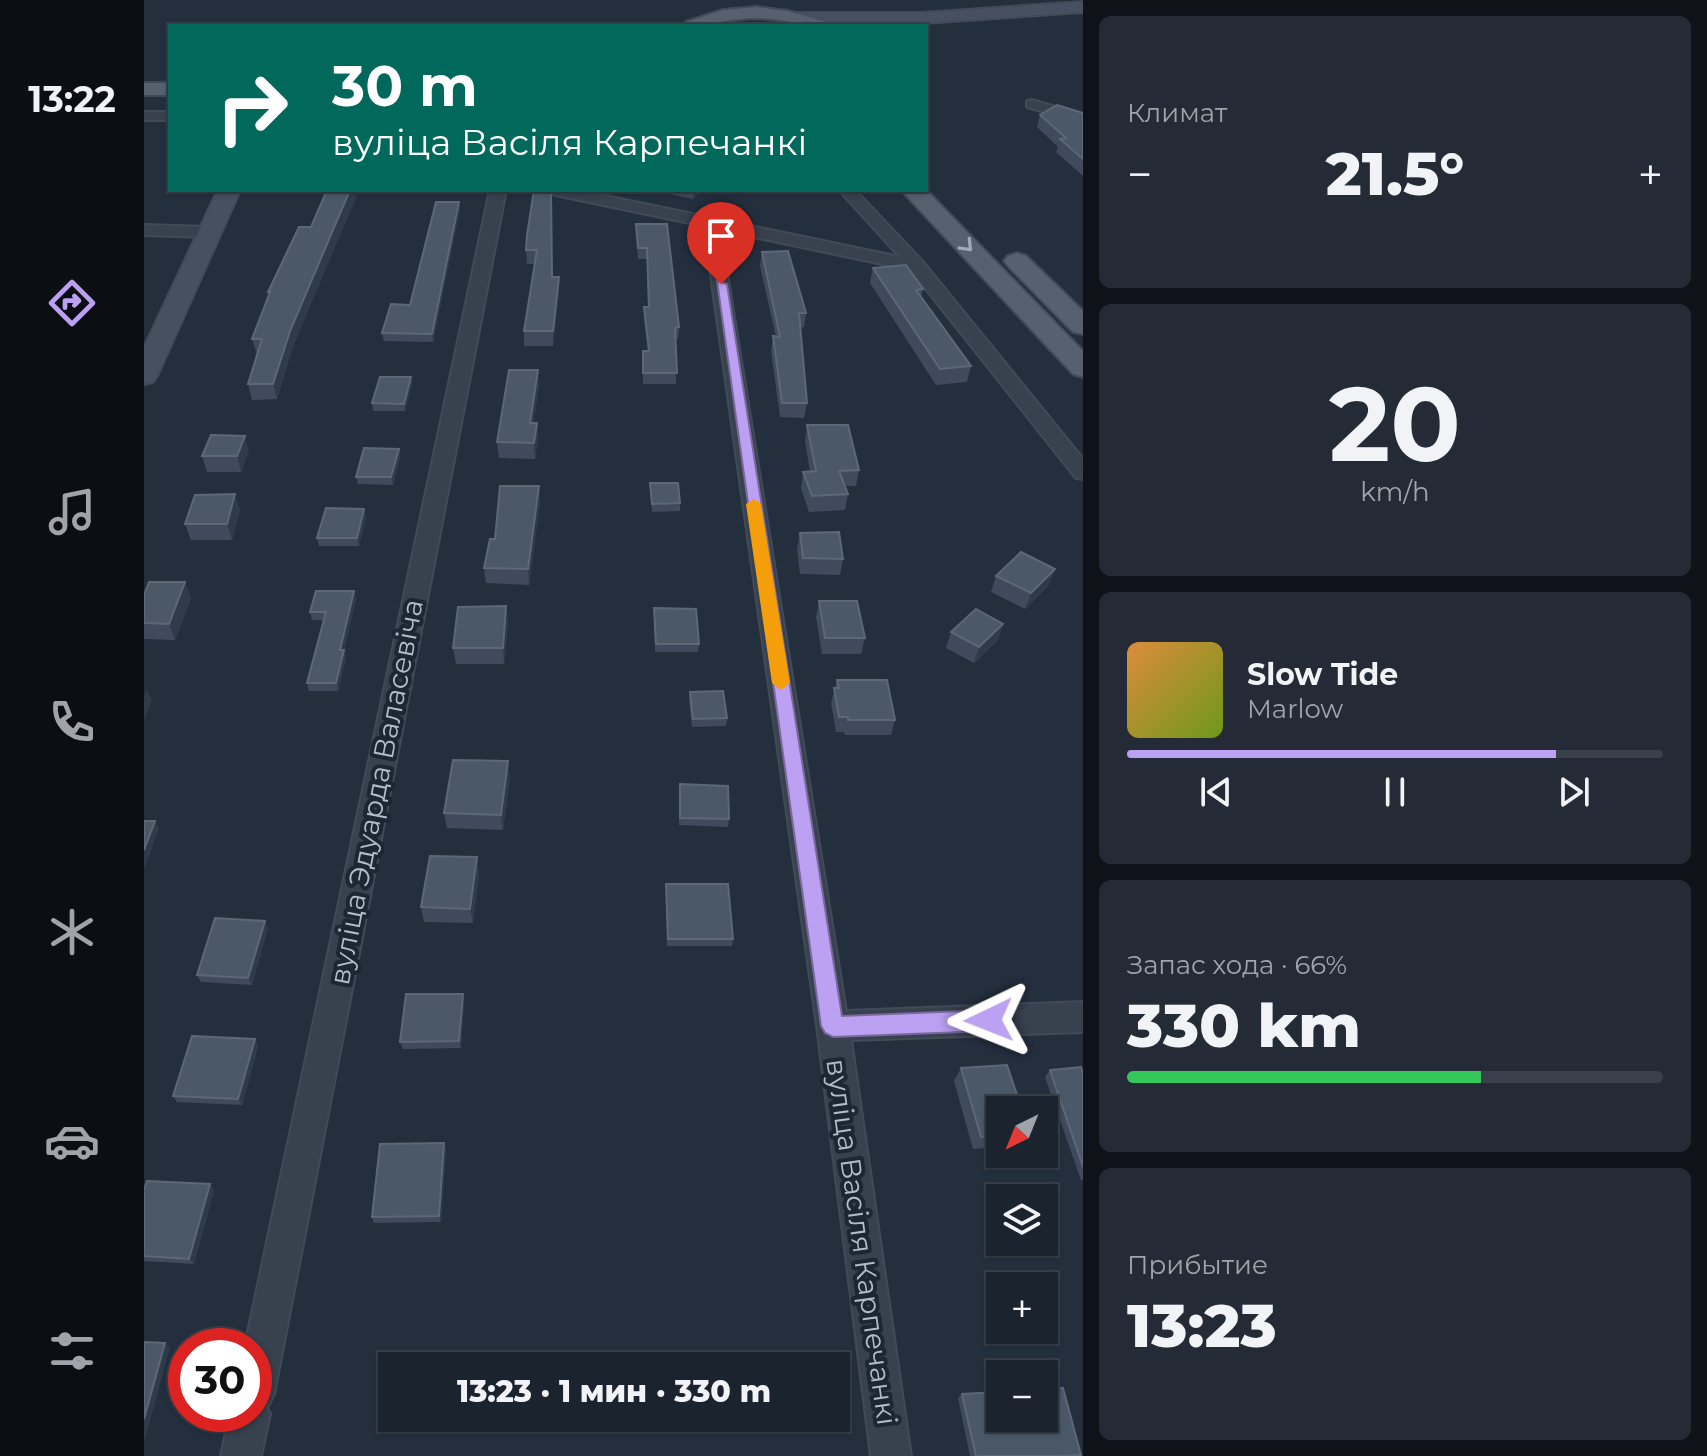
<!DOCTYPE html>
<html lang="ru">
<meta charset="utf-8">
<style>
body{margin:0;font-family:Montserrat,sans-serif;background:#242b36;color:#f1f3f6;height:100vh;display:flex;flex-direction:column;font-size:30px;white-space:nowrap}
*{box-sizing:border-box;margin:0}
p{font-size:26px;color:#a0a4aa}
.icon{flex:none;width:44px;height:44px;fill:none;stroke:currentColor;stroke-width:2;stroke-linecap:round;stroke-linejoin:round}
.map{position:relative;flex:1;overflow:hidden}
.panel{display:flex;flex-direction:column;gap:16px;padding:16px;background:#0f1319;width:624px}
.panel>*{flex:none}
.banner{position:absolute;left:24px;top:24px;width:760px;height:168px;border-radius:0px;box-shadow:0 2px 6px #0004,0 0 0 2px #39404a;background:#00695c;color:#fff;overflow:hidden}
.needle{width:52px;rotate:223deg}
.controls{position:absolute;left:842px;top:1096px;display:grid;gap:16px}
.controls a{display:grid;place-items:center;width:72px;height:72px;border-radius:0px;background:#1b232e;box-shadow:0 2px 6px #0004,0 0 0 2px #39404a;font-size:40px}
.speed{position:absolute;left:24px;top:1328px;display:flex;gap:16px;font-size:40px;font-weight:700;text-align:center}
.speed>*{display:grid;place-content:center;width:104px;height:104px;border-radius:50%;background:#1b232e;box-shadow:0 2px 6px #0004,0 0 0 2px #39404a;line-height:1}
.speed .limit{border:12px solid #d22;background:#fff;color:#111}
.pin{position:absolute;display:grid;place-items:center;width:68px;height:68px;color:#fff;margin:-82px -34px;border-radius:50% 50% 50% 0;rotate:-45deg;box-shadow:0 0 8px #0007}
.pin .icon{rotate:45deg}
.me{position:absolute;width:88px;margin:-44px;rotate:268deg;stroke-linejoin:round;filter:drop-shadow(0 0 6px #0008)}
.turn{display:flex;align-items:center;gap:28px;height:168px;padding:0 32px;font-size:36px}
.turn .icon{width:104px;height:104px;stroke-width:2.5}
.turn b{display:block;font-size:56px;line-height:68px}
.big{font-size:60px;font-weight:800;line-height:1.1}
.panel .card{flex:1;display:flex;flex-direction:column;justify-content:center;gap:12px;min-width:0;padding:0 28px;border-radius:12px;background:#242b36}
.panel .dial{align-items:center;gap:0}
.dial b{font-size:104px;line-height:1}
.song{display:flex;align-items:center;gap:24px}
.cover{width:96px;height:96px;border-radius:12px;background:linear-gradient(135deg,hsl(30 70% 55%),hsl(80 70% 35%))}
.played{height:8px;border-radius:4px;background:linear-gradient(90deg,#bca0f2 80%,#39404a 80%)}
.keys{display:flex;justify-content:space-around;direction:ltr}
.heat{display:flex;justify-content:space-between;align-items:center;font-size:44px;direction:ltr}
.charge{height:12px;border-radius:6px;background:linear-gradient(90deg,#34c759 66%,#39404a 0)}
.trip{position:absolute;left:234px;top:1352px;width:472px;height:80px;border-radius:0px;background:#1b232e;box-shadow:0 2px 6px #0004,0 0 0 2px #39404a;font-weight:800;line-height:80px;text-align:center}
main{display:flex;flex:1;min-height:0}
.tabs{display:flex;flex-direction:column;width:144px;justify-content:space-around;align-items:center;background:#0b0e12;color:#a0a4aa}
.tabs .icon{width:56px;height:56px}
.tabs .selected{color:#bca0f2}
.tabs b{font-size:36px;color:#f1f3f6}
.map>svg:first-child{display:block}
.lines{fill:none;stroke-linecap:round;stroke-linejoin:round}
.street-casing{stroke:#414a57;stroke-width:4}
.secondary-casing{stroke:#414a57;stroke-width:4}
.primary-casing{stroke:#414a57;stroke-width:4}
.street{fill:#38414e;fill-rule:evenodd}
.secondary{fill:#465061;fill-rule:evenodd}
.primary{fill:#56606e;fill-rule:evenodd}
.wall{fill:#3f4b5c}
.shaded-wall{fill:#2f3b4b}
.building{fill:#4b5868;stroke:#5c6777;stroke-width:2}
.oneway{stroke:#a1aab7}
.route{fill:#bca0f2;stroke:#7a689d;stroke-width:2}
.slow{fill:#f59e0b}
.labels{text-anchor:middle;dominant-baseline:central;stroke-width:8;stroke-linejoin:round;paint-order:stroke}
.street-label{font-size:28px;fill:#b4bcc9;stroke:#1d2633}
</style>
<main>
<nav class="tabs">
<b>13:22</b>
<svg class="icon selected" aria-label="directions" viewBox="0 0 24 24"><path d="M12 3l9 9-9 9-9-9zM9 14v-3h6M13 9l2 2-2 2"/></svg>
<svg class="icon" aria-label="music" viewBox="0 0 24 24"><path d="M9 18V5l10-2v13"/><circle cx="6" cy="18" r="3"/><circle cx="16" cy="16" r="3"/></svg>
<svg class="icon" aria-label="phone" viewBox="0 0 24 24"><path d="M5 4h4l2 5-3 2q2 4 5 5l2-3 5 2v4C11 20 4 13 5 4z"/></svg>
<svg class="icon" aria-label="climate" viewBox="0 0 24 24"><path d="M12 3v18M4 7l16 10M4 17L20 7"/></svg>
<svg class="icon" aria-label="car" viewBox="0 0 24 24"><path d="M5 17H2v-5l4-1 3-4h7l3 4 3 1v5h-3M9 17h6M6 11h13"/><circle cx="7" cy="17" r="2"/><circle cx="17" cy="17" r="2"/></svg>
<svg class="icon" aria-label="filters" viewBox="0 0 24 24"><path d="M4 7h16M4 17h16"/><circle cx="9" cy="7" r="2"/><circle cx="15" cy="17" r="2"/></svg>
</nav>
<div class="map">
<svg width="939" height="1456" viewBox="0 0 939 1456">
<rect width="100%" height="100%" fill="#242f3e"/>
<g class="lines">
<defs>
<g id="street">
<polygon points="888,100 939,115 939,123 883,107 883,101"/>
<rect x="0" y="112" width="26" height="8"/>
<polygon points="346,190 362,190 130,1394 123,1408 126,1414 117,1456 77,1456 86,1414 110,1414 110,1346 101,1346"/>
<polygon points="403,190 433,190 756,257 695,190 711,190 779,262 939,459 939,479 932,478 767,270 576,230 702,1011 939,1002 939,1032 707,1040 767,1456 727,1456 673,1026 560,226 411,195"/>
<polygon points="0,225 65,227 73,232 65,237 0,235"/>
</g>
<g id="secondary">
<polygon points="939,2 939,12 779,23 649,23 641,18 649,13 779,13"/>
<polygon points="74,190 96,190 13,376 9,382 0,384 0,348"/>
</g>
<g id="primary">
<path d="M612 7 644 11 681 22 683 26C658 26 634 18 608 18 585 19 563 26 540 26L542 22 579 10Z"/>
<rect x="0" y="83" width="26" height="12"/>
<polygon points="757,190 782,190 939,351 939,377 929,374"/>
<polygon points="873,253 882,256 939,311 939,334 929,332 864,266 860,261 864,256"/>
</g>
</defs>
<use href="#street" class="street-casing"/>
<use href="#secondary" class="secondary-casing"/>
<use href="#primary" class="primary-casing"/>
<use href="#street" class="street"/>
<use href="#secondary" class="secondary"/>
<use href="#primary" class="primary"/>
</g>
<g class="wall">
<polygon points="939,113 939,176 912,152 914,147 893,127 896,115"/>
<polygon points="390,190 408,277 415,292 409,346 380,346 380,331 391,264 383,264 382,250"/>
<polygon points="507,190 558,190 549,199"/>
<polygon points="213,195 149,346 133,399 108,400 104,384 113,354 108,339 125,296 124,292 167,227"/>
<polygon points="316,209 289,342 240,341 238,333 266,305"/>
<polygon points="492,224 523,224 535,327 534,339 531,339 532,384 499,384 499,351 504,351 500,318 500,307 504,307 503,259 494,259"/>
<polygon points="618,252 662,313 660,327 656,328 663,403 660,418 636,417 627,351 629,336 632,337 616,266"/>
<polygon points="729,268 779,289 777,297 827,366 823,382 792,385 726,283"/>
<polygon points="267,377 268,385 261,411 229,411 228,403"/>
<polygon points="395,386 389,423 393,423 394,438 391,459 355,458 353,442"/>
<polygon points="663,425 715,470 712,486 701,486 704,494 701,510 665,512 657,488 659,472 666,472 661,441"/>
<polygon points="255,449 256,457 249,485 214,484 212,477"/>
<polygon points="105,451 97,472 63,472 58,456"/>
<polygon points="506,483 536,503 536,511 508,512"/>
<polygon points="396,502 385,585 342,583 340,568 351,539"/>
<polygon points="220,509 222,517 215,546 175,546 173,538"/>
<polygon points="96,510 88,540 47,540 41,524"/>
<polygon points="656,533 699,559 696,575 656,574 653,549"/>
<polygon points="911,569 905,585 881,609 847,592 852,576"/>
<polygon points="210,591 212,599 200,650 202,658 194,691 165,691 163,683 180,620 168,620 166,612"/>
<polygon points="0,595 47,598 31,640 0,639"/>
<polygon points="675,601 721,638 717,654 678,654 672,617"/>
<polygon points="362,606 364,622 360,664 312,664 309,648"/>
<polygon points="510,617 555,644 554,652 511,652"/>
<polygon points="859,624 854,640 830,663 802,648 807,632"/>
<polygon points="693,680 751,720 747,735 701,735 700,732 692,732 687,703"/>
<polygon points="546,692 583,718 582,726 548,727 545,700"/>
<polygon points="366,777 359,830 303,828 300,813"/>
<polygon points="535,792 585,819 584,827 535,825"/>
<polygon points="335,872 329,923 280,922 277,907"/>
<polygon points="522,884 589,939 588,946 523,946"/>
<polygon points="124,928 108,985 57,982 53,975"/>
<polygon points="320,1001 317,1048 259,1049 256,1042"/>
<polygon points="111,1039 114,1046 98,1105 33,1102 29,1096"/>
<polygon points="817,1068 856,1110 856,1147 829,1149 810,1081"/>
<polygon points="906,1070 939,1074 939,1180 937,1180 901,1077"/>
<polygon points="300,1143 302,1149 297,1222 230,1223 228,1217"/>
<polygon points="66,1184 70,1190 50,1264 0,1261 0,1190"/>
<polygon points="818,1394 937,1455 935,1456 826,1456 814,1398"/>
</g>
<g class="shaded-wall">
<polygon points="206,190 212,190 213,195 149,346 133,399 129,384 146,331"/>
<polygon points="549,190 558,190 549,199"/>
<polygon points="315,202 316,209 289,342 288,334"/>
<polygon points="415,277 415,292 409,346 409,331"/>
<polygon points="394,370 395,386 387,438 386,423"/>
<polygon points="267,377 268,385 261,411 260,404"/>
<polygon points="393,423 394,438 391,459 390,443"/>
<polygon points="101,436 105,451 97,472 93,456"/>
<polygon points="255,449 256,457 249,485 247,477"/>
<polygon points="395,486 396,502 385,585 384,569"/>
<polygon points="91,494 96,510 88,540 83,524"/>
<polygon points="220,509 222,517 215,546 213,538"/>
<polygon points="911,569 905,585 881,609 887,593"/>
<polygon points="41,582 47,598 31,640 25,624"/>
<polygon points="210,591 212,599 200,650 202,658 194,691 192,683 196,650"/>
<polygon points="362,606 364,622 360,664 359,648"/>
<polygon points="859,624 854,640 830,663 835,647"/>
<polygon points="3,689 8,701 0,720 0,696"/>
<polygon points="364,761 366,777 359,830 357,815"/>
<polygon points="11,821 15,829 0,869 0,850"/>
<polygon points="333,857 335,872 329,923 326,909"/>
<polygon points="121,921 124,928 108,985 104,978"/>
<polygon points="319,994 320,1001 317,1048 315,1041"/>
<polygon points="111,1039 114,1046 98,1105 94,1099"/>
<polygon points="300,1143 302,1149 297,1222 295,1216"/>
<polygon points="66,1184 70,1190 50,1264 45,1259"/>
<polygon points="21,1343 26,1348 0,1443 0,1419"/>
</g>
<g class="building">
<polygon points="913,105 939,113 939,159 916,139 922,138 896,115"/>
<polygon points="183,190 206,190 146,331 129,384 104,384 118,339 108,339 126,292 124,292 155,227 167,227"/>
<polygon points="390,190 407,190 408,277 415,277 409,331 380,331 393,250 382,250 383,235"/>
<polygon points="292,202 315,202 288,334 238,333 247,304 266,305"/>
<polygon points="492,224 523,224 535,327 531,328 533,373 499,373 499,351 505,351 500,307 505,307 503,248 494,248"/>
<polygon points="644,251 662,313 655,313 663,403 638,403 629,336 636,337 618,252"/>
<polygon points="762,265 779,289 772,290 827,366 796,369 729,268"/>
<polygon points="365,370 394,370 386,423 393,423 390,443 353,442"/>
<polygon points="236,377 267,377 260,404 228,403"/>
<polygon points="663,425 704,425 715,470 695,471 704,494 668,496 659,472 672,471"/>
<polygon points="67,435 101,436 93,456 58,456"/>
<polygon points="220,448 255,449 247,477 212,477"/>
<polygon points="506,483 534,483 536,503 508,504"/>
<polygon points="356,486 395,486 384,569 340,568 346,539 351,539"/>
<polygon points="91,494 83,524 41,524 51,495"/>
<polygon points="182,508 220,509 213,538 173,538"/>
<polygon points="695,532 699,559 659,558 656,533"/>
<polygon points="877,552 911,569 887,593 852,576"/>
<polygon points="5,582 41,582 25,624 0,623 0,595"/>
<polygon points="172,591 210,591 196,650 200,650 192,683 163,683 182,612 166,612"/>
<polygon points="675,601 713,601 721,638 681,638"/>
<polygon points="362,606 359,648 309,648 314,607"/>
<polygon points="510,608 552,609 555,644 512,644"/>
<polygon points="832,609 859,624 835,647 807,632"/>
<polygon points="693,680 743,680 751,720 704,720 704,717 695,717 690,688 695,688"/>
<polygon points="579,691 583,718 549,719 546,692"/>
<polygon points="309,760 364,761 357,815 300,813"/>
<polygon points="536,784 584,786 585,819 536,818"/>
<polygon points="0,821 11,821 0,850"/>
<polygon points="286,856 333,857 326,909 277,907"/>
<polygon points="522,884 584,884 589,939 524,939"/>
<polygon points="71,918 121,921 104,978 53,975"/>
<polygon points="262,994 319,994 315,1041 256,1042"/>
<polygon points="48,1036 111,1039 94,1099 29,1096"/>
<polygon points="863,1065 878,1110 856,1110 856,1136 837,1137 817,1068"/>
<polygon points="937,1067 939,1074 939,1167 906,1070"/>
<polygon points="300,1143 295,1216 228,1217 236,1144"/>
<polygon points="3,1181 66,1184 45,1259 0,1256 0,1190"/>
<polygon points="0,1342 21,1343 0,1419"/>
<polygon points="919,1388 937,1455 913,1456 832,1456 818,1394 856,1392 856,1418 900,1418 900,1389"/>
</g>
<defs><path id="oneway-chevron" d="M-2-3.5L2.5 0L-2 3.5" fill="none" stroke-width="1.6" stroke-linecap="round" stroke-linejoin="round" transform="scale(2)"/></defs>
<use class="oneway" href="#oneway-chevron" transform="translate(823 246) rotate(46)"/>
<polygon class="route" points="573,281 583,284 698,1016 845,1010 853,1013 856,1020 853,1028 845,1031 689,1037 681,1033 677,1026"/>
<polygon class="slow" points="610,499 617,504 646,683 637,690 628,683 602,504"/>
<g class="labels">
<g class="street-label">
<text transform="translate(232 792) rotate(-79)">вуліца Эдуарда Валасевіча</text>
<text transform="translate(718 1242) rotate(82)">вуліца Васіля Карпечанкі</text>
</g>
</g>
</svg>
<div class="controls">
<a><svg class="needle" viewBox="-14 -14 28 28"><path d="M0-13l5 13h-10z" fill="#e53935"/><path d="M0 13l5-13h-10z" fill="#a0a4aa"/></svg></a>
<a><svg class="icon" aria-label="layers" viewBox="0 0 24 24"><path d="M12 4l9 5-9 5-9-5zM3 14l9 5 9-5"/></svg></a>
<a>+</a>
<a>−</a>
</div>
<div class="speed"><div class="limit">30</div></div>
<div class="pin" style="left:577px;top:284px;background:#d93025"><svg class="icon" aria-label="arrive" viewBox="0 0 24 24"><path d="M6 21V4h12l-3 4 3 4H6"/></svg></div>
<svg class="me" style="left:845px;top:1020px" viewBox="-20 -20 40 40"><path d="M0-17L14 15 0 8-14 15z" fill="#bca0f2" stroke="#fff" stroke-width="4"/></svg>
<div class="trip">13:23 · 1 мин · 330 m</div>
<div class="banner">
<div class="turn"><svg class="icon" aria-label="right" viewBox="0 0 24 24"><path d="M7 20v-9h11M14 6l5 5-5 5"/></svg><div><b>30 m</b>вуліца Васіля Карпечанкі</div></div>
</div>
</div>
<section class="panel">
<div class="card"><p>Климат</p>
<div class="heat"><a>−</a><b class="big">21.5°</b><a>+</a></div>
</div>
<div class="card dial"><b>20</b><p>km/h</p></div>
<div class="card">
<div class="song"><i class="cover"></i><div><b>Slow Tide</b><p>Marlow</p></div></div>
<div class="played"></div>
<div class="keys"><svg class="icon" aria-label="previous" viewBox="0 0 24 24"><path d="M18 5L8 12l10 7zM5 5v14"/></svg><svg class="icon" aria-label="pause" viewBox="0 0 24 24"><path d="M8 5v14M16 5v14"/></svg><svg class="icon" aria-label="next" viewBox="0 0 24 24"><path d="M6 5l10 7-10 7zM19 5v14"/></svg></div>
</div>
<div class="card"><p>Запас хода · 66%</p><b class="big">330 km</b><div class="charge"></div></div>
<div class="card"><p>Прибытие</p><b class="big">13:23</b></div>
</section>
</main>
